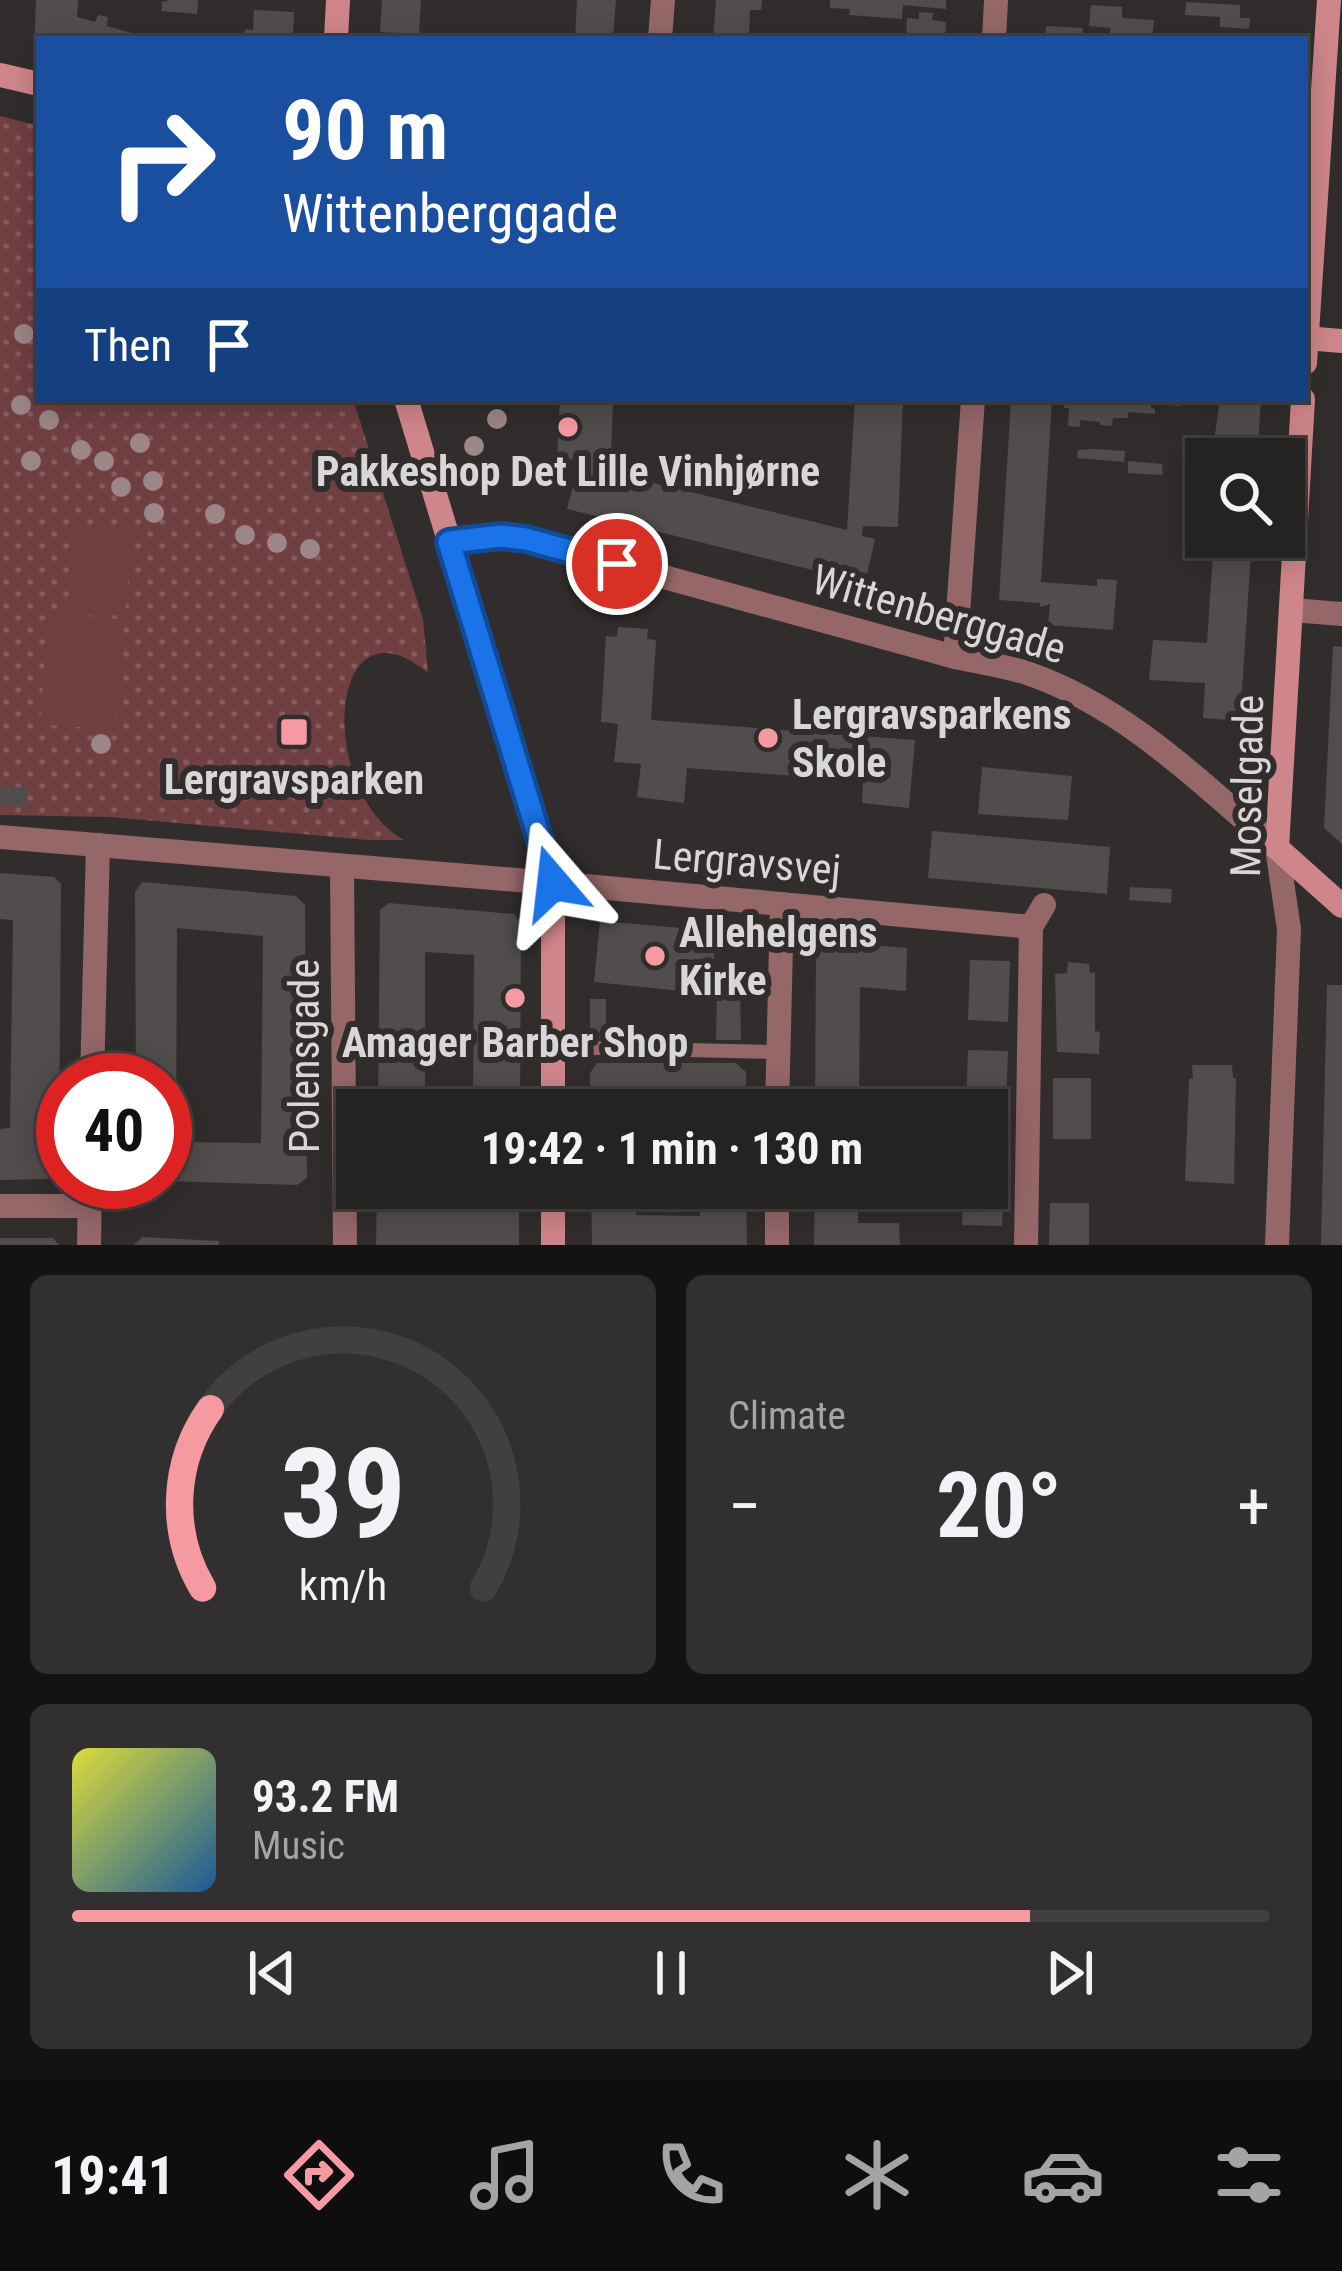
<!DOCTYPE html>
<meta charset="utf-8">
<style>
body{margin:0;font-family:"Roboto Condensed",sans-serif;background:#312f2f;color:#f1f3f6;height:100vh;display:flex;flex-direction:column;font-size:45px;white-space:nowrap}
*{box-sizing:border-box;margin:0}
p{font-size:39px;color:#a3a4a5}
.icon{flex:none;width:66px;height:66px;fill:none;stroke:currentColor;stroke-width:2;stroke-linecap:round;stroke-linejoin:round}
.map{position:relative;height:1245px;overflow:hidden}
.panel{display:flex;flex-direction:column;gap:30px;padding:30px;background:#141313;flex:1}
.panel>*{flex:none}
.guide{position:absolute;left:36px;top:36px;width:1272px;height:366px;border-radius:0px;box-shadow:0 6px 30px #0003,0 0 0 3px #423f40;background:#1a4fa0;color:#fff;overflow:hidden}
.tools{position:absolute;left:1185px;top:438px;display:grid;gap:24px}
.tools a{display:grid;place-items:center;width:120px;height:120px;border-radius:0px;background:#252222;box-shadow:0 6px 30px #0003,0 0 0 3px #423f40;font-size:60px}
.speed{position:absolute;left:36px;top:1053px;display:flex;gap:24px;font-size:60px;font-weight:700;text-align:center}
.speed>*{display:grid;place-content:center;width:156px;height:156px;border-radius:50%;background:#252222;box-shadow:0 6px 30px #0003,0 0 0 3px #423f40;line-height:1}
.speed .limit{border:18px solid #d22;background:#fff;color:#111}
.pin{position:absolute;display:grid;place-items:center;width:102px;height:102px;color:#fff;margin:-51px;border:6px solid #fff;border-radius:50%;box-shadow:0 3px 12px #0007}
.me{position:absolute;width:132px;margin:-66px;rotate:343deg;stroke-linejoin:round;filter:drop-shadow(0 0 9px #0008)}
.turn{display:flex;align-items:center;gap:42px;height:252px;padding:0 48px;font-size:54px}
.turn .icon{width:156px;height:156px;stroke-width:2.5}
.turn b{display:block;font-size:84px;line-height:102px}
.then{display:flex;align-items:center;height:114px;padding:0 48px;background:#0003;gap:24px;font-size:45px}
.big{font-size:90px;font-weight:700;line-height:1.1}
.panel .card{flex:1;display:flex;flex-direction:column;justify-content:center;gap:18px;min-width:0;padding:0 42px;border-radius:18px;background:#312f2f}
.panel .dial{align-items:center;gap:0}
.dial svg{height:312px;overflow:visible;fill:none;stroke:#423f40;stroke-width:7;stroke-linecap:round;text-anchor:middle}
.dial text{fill:#f1f3f6;stroke:none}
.song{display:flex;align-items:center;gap:36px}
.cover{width:144px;height:144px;border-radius:18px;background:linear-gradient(135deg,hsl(60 70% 55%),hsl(210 70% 35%))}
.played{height:12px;border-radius:6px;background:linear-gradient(90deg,#f49aa0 80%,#423f40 80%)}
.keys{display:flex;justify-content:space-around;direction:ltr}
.heat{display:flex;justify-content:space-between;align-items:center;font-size:66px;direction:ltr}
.panel .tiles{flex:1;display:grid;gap:30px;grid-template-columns:1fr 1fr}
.card:last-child{grid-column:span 2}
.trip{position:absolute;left:336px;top:1089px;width:672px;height:120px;border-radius:0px;background:#252222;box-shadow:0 6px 30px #0003,0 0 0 3px #423f40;font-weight:700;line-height:120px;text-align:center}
.dock{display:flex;height:192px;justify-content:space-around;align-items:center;background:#0f0e0e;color:#a3a4a5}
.dock .icon{width:84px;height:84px}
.dock .current{color:#f49aa0}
.dock b{font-size:54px;color:#f1f3f6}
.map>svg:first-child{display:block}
.park{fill:url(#park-dots)}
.pitch{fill:#703f42}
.building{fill:#514d4d;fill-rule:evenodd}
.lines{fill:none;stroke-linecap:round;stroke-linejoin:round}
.lane{stroke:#956769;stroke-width:14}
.street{stroke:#956769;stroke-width:24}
.secondary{stroke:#cf868a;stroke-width:24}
.tree{fill:#9c8687}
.route-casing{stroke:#114b97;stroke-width:30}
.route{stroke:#1a73e8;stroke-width:21}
.poi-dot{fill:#f49aa0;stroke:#312d2d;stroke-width:4.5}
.labels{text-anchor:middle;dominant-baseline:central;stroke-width:12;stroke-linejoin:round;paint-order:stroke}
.poi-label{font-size:42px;font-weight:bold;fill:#d8d6d6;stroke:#312d2d}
.street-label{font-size:42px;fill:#d8d6d6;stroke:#312d2d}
</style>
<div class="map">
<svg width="1342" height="1245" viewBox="0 0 1342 1245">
<defs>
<pattern id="park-dots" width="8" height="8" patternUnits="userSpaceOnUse" patternTransform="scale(3)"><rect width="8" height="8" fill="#703f42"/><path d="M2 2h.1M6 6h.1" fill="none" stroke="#845a5d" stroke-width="1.8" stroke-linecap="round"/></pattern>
</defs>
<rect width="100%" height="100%" fill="#312d2d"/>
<path class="park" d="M0 116 39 126V399H353L423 619 428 673C328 590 315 790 404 840H368L110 817 0 815Z"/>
<g class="pitch">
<polygon points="75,527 132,532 125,614 68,608"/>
<polygon points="48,612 124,620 115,730 40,724"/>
</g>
<g class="building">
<polygon points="36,0 78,0 77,17 95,22 98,15 108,17 107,26 153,39 39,39 39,52 34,51"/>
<polygon points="170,0 198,0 197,14 162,11 162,2"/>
<polygon points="382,0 421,0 419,34 380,32"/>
<polygon points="577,0 616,0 613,39 575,39"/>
<polygon points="716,0 762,0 761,10 750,10 749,39 713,39"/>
<polygon points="830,0 946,0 946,9 903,5 902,19 849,15 850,9 830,8"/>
<polygon points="1186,2 1240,5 1240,18 1250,18 1249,29 1220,27 1220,17 1185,15"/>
<polygon points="1091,5 1122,7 1122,18 1154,20 1152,39 1110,36 1110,28 1089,26"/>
<polygon points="254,10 294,12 293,39 243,38 245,29 253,30"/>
<polygon points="919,12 933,13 932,20 946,22 945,39 906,39 907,18 919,19"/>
<polygon points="1046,26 1083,28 1082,39 1045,39"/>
<polygon points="560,399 613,399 611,458 604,460 604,471 847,530 855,399 903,399 898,527 863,526 862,536 875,539 865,583 567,509 580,460 557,459"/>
<polygon points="1011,399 1052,399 1041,582 1097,586 1097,579 1117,580 1113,630 1048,625 1050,604 1040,607 1040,603 999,600"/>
<polygon points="1065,399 1079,404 1080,399 1183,399 1181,406 1151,404 1151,408 1155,409 1155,414 1128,412 1128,418 1113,418 1112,426 1100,425 1100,422 1080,420 1080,427 1068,426 1069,408 1064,408"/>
<polygon points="1220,399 1261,399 1257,459 1216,459 1217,449 1213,449"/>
<polygon points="1093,449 1125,451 1124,462 1077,458 1078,450"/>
<polygon points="1128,461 1162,464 1163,475 1128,473"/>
<polygon points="1214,537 1252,537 1240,721 1203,718 1205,683 1149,680 1153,640 1207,643"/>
<polygon points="618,627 648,629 647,639 656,640 651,720 915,740 909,808 862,803 863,781 687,768 684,803 637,797 641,764 614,762 618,724 601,722 606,636 617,637"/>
<polygon points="1333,646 1342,647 1342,844 1324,828"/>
<polygon points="982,767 1072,776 1068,820 978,814"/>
<polygon points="0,786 27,788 26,807 0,805"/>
<polygon points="932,831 1110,847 1107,894 928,878"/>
<polygon points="0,873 54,877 61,884 59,1172 50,1179 0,1180 0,1129 10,1128 13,920 0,919"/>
<path d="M142 882 296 896 305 905 307 1178 297 1185 165 1181V1080H136L135 892ZM177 928 263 936 261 1143 176 1142Z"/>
<polygon points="1130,887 1172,889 1171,903 1129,900"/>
<polygon points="389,903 514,914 521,923 520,1110 473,1110 474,955 425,952 425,1110 378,1110 380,910"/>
<polygon points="600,921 716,931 711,994 594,982"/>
<polygon points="824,941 907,948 906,991 860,987 859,1110 815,1110 816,949"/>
<polygon points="970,960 1010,961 1008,1022 968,1020"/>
<polygon points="1068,962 1089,964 1090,973 1095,972 1095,1031 1100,1032 1099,1054 1057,1052 1055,974 1067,973"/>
<polygon points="1327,985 1342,985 1342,1245 1321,1245"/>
<polygon points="717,989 740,989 741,1040 716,1040"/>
<rect x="590" y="999" width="16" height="40"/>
<polygon points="968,1050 1008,1051 1005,1128 987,1127 987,1110 966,1110"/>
<polygon points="597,1063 736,1063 746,1072 746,1110 590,1110 590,1073"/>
<polygon points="1192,1065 1232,1065 1233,1078 1236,1078 1234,1184 1185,1181 1189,1079 1193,1078"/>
<rect x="1053" y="1078" width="38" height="61"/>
<polygon points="987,1162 1004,1163 1002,1226 962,1225 963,1188 987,1188"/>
<polygon points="377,1188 425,1188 425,1211 471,1212 472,1188 519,1188 519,1245 376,1245"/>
<polygon points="591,1188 636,1188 636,1215 700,1216 700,1188 746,1188 747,1245 592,1245"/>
<polygon points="815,1188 858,1188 858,1223 899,1223 900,1245 814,1245"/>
<polygon points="1050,1203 1089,1203 1089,1245 1049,1245"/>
<polygon points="142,1237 219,1241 219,1245 134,1245"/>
<polygon points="0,1238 53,1238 59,1245 0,1245"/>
</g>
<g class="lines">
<polyline class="lane" points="553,1047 778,1052"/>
<g class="street">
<polyline points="660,39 663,0"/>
<polyline points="994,39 996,0"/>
<path d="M449 541 501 536 526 539 955 657C979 662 1004 666 1027 673 1126 707 1200 782 1277 848L1289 929 1277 1245"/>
<polyline points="1292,610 1342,614"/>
<polyline points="955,657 973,399"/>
<polyline points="0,837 553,883 1031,927 1044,905"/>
<polyline points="342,866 345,1245"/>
<polyline points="92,1080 98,845"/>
<polyline points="777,1110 782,904"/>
<polyline points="0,1206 89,1206"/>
<polyline points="89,1245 90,1182"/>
<polyline points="777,1245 777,1188"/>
<polyline points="1026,1245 1031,927"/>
</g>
<g class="secondary">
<polyline points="336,39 338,0"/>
<polyline points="0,75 39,84"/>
<polyline points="1305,338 1342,341"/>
<polyline points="1305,363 1329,0"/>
<polyline points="406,399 553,883 553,1110"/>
<polyline points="1303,399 1277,848 1342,906"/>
<polyline points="553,1245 553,1188"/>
</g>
</g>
<g class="tree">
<circle cx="24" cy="334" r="10"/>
<circle cx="21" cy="405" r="10"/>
<circle cx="497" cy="419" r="10"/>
<circle cx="49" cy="420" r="10"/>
<circle cx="140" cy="443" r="10"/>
<circle cx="474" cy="446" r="10"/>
<circle cx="81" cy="450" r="10"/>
<circle cx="31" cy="461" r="10"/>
<circle cx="104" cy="461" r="10"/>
<circle cx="153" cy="481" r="10"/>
<circle cx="121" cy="487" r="10"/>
<circle cx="154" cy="513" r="10"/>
<circle cx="215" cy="514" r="10"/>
<circle cx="245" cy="535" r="10"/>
<circle cx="277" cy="543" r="10"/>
<circle cx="310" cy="549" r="10"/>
<circle cx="101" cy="744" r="10"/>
</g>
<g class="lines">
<defs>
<polyline id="route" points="553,883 449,542 501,536 526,539 617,564"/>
</defs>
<use href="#route" class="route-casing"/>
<use href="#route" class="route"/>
</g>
<g class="poi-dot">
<circle cx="568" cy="427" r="12"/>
<rect x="279" y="717" width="30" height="30" rx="6"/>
<circle cx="768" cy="738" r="12"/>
<circle cx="655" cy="956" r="12"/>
<circle cx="515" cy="998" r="12"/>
</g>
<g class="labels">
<g class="poi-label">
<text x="568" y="471">Pakkeshop Det Lille Vinhjørne</text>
<text x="792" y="714" text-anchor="start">Lergravsparkens<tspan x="792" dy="48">Skole</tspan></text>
<text x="294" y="779">Lergravsparken</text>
<text x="679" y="932" text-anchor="start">Allehelgens<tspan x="679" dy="48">Kirke</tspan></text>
<text x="515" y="1042">Amager Barber Shop</text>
</g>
<g class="street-label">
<text transform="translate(939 614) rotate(16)">Wittenberggade</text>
<text transform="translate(1247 786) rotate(-89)">Moselgade</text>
<text transform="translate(747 862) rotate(5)">Lergravsvej</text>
<text transform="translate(304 1056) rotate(-90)">Polensgade</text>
</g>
</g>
</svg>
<div class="tools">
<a><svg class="icon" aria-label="search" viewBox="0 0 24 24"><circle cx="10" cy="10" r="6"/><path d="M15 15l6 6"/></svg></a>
</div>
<div class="speed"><div class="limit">40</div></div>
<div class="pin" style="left:617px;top:564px;background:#d93025"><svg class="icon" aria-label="arrive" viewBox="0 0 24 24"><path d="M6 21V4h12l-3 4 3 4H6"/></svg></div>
<svg class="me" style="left:553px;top:883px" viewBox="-20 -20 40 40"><path d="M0-17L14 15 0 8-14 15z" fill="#1a73e8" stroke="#fff" stroke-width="4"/></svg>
<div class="trip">19:42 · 1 min · 130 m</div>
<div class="guide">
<div class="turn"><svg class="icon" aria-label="right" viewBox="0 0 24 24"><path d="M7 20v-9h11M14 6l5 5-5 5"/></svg><div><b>90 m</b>Wittenberggade</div></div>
<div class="then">Then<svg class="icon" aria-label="arrive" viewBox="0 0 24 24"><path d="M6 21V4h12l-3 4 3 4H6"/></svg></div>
</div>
</div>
<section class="panel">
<div class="tiles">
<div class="card dial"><svg viewBox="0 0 100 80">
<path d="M14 69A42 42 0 1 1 86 69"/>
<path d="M14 69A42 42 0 0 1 16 23" stroke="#f49aa0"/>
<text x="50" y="56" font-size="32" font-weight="700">39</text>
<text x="50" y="72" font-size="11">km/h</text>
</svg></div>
<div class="card"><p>Climate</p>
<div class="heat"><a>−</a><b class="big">20°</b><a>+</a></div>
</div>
<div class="card">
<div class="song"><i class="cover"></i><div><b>93.2 FM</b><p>Music</p></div></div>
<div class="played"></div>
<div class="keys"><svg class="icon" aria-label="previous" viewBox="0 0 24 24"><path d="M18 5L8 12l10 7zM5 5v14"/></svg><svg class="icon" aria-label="pause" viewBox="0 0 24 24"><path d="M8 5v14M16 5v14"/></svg><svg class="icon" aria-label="next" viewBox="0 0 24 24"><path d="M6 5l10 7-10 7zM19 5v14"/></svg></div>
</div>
</div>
</section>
<nav class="dock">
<b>19:41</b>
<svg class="icon current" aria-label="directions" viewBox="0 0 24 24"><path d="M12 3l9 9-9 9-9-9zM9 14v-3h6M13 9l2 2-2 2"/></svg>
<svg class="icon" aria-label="music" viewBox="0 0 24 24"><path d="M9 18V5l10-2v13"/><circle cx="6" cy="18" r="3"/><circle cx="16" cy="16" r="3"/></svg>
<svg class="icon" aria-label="phone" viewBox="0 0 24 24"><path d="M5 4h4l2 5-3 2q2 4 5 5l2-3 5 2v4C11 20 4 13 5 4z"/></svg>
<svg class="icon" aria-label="climate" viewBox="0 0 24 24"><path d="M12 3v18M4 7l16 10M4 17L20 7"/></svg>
<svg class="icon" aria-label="car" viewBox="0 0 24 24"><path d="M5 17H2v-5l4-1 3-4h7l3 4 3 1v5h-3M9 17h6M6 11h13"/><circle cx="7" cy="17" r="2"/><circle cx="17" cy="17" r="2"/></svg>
<svg class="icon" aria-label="filters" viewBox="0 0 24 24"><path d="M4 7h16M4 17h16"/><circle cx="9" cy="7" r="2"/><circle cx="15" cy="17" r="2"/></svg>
</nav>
